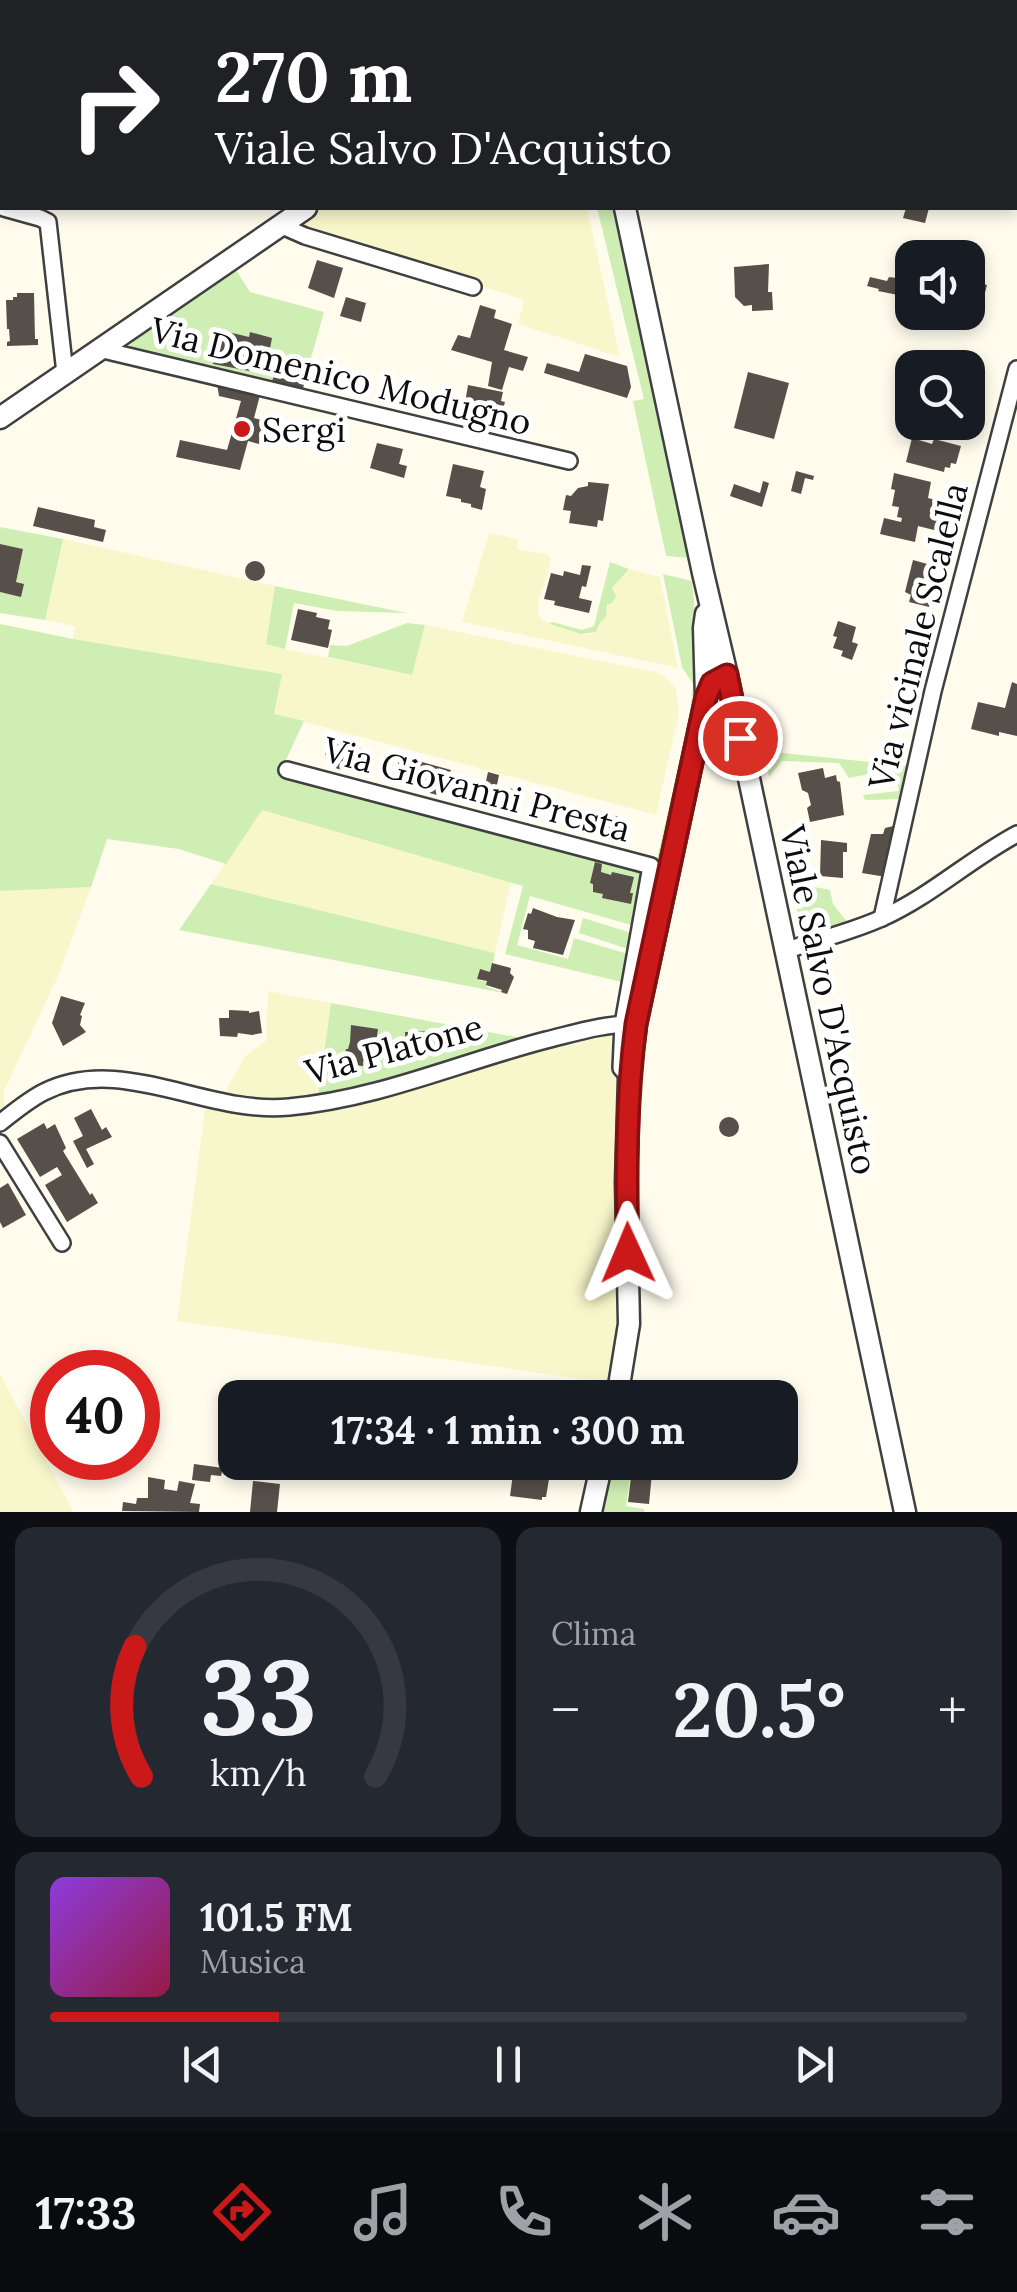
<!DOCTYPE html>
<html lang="it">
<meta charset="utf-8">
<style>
body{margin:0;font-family:Lora,serif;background:#242831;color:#f1f3f6;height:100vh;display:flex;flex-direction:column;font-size:38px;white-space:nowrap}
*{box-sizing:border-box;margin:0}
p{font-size:32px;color:#9ea1a6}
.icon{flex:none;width:55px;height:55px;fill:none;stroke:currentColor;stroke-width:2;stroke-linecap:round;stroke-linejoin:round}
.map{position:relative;height:1512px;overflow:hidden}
.panel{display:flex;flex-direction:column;gap:15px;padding:15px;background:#0d0f14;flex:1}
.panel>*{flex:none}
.banner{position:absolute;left:0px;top:0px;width:1018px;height:210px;box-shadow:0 5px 15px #0003;background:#202124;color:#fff;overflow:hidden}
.controls{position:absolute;left:895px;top:240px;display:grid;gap:20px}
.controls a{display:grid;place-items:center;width:90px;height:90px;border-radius:20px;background:#171b24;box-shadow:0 5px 15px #0003;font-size:50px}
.speed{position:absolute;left:30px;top:1350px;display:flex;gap:20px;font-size:50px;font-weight:700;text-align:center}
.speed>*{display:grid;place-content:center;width:130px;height:130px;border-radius:50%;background:#171b24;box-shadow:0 5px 15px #0003;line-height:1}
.speed .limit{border:15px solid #d22;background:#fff;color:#111}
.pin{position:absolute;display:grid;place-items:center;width:85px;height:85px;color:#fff;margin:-42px;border:5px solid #fff;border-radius:50%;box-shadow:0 2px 10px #0007}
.me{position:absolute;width:110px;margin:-55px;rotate:359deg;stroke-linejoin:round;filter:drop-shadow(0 0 8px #0008)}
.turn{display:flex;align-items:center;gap:35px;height:210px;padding:0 50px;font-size:45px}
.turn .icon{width:130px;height:130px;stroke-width:2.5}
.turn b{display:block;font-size:70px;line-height:85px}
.big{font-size:75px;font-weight:700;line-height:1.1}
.panel .card{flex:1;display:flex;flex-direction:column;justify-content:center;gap:15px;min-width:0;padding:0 35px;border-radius:20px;background:#242831}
.panel .dial{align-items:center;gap:0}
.dial svg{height:260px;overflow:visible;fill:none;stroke:#363941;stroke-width:7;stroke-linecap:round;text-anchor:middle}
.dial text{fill:#f1f3f6;stroke:none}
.song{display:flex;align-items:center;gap:30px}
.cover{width:120px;height:120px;border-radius:15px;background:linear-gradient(135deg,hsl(270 70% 55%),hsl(340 70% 35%))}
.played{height:10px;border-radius:5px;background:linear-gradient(90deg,#cb1818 25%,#363941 25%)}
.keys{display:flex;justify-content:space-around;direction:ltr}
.heat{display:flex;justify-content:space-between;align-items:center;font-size:55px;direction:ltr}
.panel .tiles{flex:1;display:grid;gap:15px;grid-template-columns:1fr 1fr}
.card:last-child{grid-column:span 2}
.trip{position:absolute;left:218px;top:1380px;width:580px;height:100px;border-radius:20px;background:#171b24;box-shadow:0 5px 15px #0003;font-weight:700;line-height:100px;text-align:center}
.tabs{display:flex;height:160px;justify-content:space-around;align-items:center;background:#090b0e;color:#9ea1a6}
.tabs .icon{width:70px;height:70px}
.tabs .on{color:#cb1818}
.tabs b{font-size:45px;color:#f1f3f6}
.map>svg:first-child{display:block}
.farmland{fill:#f8f7cb}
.green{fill:#ceeeb3}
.building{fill:#574f49}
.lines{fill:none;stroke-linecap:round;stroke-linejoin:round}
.minor-casing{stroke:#404040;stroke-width:20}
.tertiary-casing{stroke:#404040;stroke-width:25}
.minor{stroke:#fff;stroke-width:15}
.tertiary{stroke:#fff;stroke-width:20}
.route-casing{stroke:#841010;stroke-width:25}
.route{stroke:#cb1818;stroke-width:18}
.poi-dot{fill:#cb1818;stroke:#fff;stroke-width:4}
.labels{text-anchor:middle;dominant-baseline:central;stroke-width:10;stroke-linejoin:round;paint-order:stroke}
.street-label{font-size:35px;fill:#0d0d0d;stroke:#fff}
.poi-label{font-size:35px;fill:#0d0d0d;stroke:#fff;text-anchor:start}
</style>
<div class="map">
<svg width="1017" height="1512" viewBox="0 0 1017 1512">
<rect width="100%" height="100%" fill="#fffcee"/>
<g class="farmland">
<polygon points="318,208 587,208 620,357 518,324 524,300 467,281 305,233 297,222"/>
<polygon points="489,533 518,539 517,549 547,554 550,558 551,562 539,599 538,613 542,620 581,634 590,635 598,629 607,610 612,588 629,569 660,577 678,668 462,622"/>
<polygon points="63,539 275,586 266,643 285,649 412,675 425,625 656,672 665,677 676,688 679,713 656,815 274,714 281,674 73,639 75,626 45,620"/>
<polygon points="262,810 511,882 495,953 211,884"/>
<polygon points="91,887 59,974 4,1091 4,1110 0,1112 0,891"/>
<polygon points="268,991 331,1003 318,1097 262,1101 229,1098 227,1088 245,1056 266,1041"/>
<polygon points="611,1035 617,1092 617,1334 609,1383 177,1321 205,1109 248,1115 296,1116 358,1105 513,1056"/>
<polygon points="0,1374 64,1494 73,1512 0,1512"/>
</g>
<g class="green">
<polygon points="597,208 613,208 622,232 690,558 666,556 633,401 644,399"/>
<polygon points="234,267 250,292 324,312 305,379 275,372 272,382 129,349 132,335"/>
<polygon points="0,527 63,539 45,620 0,613 0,592 21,596 24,584 16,582 23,549 0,544"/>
<polygon points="610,562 629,569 612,588 616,597 612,603 607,605 606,617 600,623 596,632 581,634 550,624 552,622 582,630 594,626"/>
<path d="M663 574 692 581C697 626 700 670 694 715L649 936 653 876 690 717 693 684 682 667Z"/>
<polygon points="275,586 406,613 337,611 294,603 285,649 266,644"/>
<polygon points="407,623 425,625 412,675 328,657 330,645 347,646"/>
<polygon points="0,624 73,639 282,674 274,714 304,721 279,775 644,874 635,926 530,896 517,945 568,959 574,938 628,954 630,955 626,983 505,954 523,886 262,810 226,864 179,849 107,839 91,887 0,891"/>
<polygon points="773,752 909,766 904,799 865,800 863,795 899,791 894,769 849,778 839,763 782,761 769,777 767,765"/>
<polygon points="795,870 804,885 830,890 833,904 848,923 803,936 789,874"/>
<polygon points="211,884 495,953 491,972 479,970 477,979 487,982 487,987 509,994 179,930"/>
<polygon points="583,918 635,934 631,950 579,933"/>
<polygon points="331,1003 521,1038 353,1091 318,1097"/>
<polygon points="609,1463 632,1463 626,1506 644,1509 644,1512 598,1512"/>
</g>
<g class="building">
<polygon points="906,208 929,208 925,223 903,218"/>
<polygon points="317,260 343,268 334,298 308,288"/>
<polygon points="769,264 768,292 772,292 773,310 752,311 752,305 744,306 735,297 734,267"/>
<polygon points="968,275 973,276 972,281 987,285 982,304 968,301"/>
<polygon points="870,277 887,281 889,277 912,280 912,288 910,287 908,297 878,291 879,289 867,286"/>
<polygon points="17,293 34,293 35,339 38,339 38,345 7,346 7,342 10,341 9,329 7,329 6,300 13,300 13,297 17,297"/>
<polygon points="346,297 366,303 361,322 340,316"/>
<polygon points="480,305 496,310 494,318 512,324 504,350 528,357 523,371 509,367 502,390 488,386 492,362 451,350 458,335 470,338"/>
<polygon points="224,331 249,337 250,332 272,338 265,374 213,364"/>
<polygon points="585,354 627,366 631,387 627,398 544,373 547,363 579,372"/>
<polygon points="275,371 305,379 303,389 272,382"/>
<polygon points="748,372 789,383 774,439 734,428"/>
<polygon points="217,384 260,395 254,418 265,421 259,444 248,441 240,470 176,457 180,440 227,450 241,401 219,396"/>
<polygon points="468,385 503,392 501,401 505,402 500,419 484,415 483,420 463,416"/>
<polygon points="912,438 932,444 934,439 961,446 956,464 951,463 950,468 945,467 944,472 906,462"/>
<polygon points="377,443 403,449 399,464 407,466 404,478 370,468"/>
<polygon points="453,464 484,471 480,487 486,489 482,510 471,507 471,504 461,502 461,499 446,496"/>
<polygon points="796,471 814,476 813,480 805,478 801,494 791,491"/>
<polygon points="894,473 931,482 928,498 953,504 951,513 960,515 959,518 946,515 942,532 918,526 915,542 880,534 884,518 901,522 902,518 897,517 899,507 892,506 895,490 891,489"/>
<polygon points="763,481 769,483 762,507 730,496 734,484 760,493"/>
<polygon points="588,482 609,484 603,521 598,520 597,527 569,523 571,511 563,510 566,495 571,496 578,488 588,486"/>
<polygon points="38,507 95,520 94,527 106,530 103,542 33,526"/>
<polygon points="0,544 23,549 16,582 24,584 21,597 0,592"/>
<polygon points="913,560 931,565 930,573 935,574 929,607 909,602 911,595 905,592"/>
<circle cx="255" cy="571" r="10"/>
<polygon points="582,565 591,566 586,587 582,586 579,598 592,601 589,613 554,605 555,601 544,599 551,573 563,576 564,571 580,575"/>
<polygon points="298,609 317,613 316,617 330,620 328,629 332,630 328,648 291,640"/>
<polygon points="838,621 856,627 852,642 858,644 852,660 841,656 843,651 833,648 837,637 833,636"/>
<polygon points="1012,682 1017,684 1017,736 999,732 999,736 971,729 978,702 1005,708"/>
<polygon points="329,740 368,750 367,754 374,756 372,765 368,764 366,773 350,767 349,772 335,768 337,758 325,755"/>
<polygon points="400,756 451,770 445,793 438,792 437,795 393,783"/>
<polygon points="823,768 825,778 836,775 837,781 840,782 844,815 810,822 807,808 811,805 808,793 802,790 798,773"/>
<polygon points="488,772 499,775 497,785 524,792 519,811 510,814 500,813 482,807 488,782 486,781"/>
<polygon points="595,810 625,819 622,831 616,829 614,836 590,829"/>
<polygon points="898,825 886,877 862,873 871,834 883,834 885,828"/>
<polygon points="821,840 847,843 847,852 843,852 843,878 820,876"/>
<polygon points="595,862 602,864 601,872 611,875 612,872 634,877 630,893 633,893 631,904 602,898 603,894 593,892 593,884 590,883"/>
<polygon points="533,908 557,917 575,920 563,955 533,948 535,941 528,939 528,930 523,929 528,913 531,914"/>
<polygon points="492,963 511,968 510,973 514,977 507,994 501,992 502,990 486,985 487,981 477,979 480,969 490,972"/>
<polygon points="61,996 85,1003 80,1015 82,1016 80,1025 86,1032 63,1046 52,1023"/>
<polygon points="229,1010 249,1011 249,1013 259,1011 262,1033 252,1035 238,1033 237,1037 220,1036 219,1018 229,1018"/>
<polygon points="351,1025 378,1029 377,1037 382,1038 379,1064 363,1061 363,1066 347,1064 348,1061 344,1061 346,1049 348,1049 350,1042"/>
<polygon points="439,1031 440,1055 425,1053 426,1059 416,1059 416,1057 410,1057 409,1047 406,1047 405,1032"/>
<polygon points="91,1109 102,1130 106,1127 112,1137 86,1149 94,1164 87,1168 73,1141 83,1136 74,1118"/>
<circle cx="729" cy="1127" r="10"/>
<polygon points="44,1123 47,1129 55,1124 66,1148 63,1151 90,1195 92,1193 98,1203 67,1222 45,1185 62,1175 57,1167 40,1177 17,1139"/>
<polygon points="8,1183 26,1215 3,1228 0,1222 0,1188"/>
<polygon points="639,1462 653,1462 649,1504 628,1502 632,1468 638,1468"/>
<polygon points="194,1464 223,1468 221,1476 211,1475 210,1482 192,1480"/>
<polygon points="513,1474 549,1479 546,1497 542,1497 542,1500 510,1496"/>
<polygon points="148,1477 165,1480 164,1489 177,1491 179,1481 195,1484 190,1503 200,1504 199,1512 122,1511 123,1502 136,1504 137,1498 148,1498"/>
<polygon points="253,1481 280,1484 277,1512 250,1512"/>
</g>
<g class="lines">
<defs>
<g id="minor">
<polyline points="4,208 40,218 48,222 65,373"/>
<polyline points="280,225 305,236 473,287"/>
<polyline points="99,349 569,461"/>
<polyline points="287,770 651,866 623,1024 621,1068 629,1077"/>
<polyline points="882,918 933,691 1017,369"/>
<path d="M784 951C817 940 851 932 882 918 931 896 970 859 1017 834"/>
<path d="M0 1123C14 1112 28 1100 44 1092 121 1053 206 1115 289 1107 378 1099 461 1062 546 1040 575 1033 606 1023 636 1024"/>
<polyline points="0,1143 62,1243"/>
</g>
<g id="tertiary">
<polyline points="550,2 551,0"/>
<polyline points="611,2 612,0"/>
<polyline points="625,208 703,573 727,675 905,1512"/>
<polyline points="0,418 306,208"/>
<polyline points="617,1398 629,1324 626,1182 629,1077 636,1024 706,697 704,628 706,614"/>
<polyline points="591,1512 602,1462"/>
</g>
</defs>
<use href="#minor" class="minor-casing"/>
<use href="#tertiary" class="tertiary-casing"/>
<use href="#minor" class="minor"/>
<use href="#tertiary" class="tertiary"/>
</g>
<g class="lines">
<defs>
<path id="route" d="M628 1253C626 1176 626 1101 636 1024L706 697 712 683 727 675 740 738"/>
</defs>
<use href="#route" class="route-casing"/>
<use href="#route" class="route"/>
</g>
<circle class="poi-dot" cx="242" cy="429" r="10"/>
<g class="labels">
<g class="street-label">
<text transform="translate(341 376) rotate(14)">Via Domenico Modugno</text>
<text transform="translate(918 636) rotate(-76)">Via vicinale Scalella</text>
<text transform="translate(477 789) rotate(15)">Via Giovanni Presta</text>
<text transform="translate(829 1000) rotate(78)">Viale Salvo D'Acquisto</text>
<text transform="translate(394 1049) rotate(-15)">Via Platone</text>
</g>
<g class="poi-label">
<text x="262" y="429">Sergi</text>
</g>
</g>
</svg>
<div class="controls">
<a><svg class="icon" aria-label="sound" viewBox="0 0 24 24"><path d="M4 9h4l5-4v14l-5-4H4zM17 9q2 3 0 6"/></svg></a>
<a><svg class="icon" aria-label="search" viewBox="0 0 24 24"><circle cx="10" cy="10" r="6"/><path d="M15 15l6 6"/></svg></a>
</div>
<div class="speed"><div class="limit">40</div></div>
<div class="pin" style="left:740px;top:738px;background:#d93025"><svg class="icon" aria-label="arrive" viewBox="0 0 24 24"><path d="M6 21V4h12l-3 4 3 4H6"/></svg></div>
<svg class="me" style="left:628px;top:1253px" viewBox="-20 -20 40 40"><path d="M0-17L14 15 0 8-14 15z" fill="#cb1818" stroke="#fff" stroke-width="4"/></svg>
<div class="trip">17:34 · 1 min · 300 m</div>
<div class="banner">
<div class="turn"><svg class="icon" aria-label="right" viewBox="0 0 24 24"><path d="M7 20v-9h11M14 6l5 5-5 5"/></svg><div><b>270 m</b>Viale Salvo D'Acquisto</div></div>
</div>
</div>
<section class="panel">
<div class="tiles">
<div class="card dial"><svg viewBox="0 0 100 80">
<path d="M14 69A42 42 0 1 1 86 69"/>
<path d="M14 69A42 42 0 0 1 12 29" stroke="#cb1818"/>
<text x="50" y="56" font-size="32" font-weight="700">33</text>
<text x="50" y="72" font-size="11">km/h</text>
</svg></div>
<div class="card"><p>Clima</p>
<div class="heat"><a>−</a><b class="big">20.5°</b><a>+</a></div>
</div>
<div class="card">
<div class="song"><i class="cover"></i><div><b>101.5 FM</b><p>Musica</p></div></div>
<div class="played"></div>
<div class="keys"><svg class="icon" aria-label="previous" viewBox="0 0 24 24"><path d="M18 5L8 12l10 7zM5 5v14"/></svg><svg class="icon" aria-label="pause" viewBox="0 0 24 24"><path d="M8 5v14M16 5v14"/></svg><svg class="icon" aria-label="next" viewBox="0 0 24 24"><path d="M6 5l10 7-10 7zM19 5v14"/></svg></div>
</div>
</div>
</section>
<nav class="tabs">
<b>17:33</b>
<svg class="icon on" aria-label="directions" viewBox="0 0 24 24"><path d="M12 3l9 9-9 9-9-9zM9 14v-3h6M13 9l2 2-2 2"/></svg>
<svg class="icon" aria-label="music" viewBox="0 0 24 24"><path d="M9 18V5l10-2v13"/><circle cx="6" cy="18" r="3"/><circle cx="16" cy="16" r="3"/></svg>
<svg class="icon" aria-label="phone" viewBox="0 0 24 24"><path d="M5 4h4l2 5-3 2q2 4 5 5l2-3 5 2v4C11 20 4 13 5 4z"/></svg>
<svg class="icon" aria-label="climate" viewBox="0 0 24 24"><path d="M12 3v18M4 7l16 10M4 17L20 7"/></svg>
<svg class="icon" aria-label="car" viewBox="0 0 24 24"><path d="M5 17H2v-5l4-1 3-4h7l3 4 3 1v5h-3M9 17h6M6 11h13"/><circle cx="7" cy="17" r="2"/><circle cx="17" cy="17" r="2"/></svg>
<svg class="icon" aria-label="filters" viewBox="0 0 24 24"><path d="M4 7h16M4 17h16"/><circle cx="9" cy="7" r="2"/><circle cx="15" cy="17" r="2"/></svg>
</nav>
